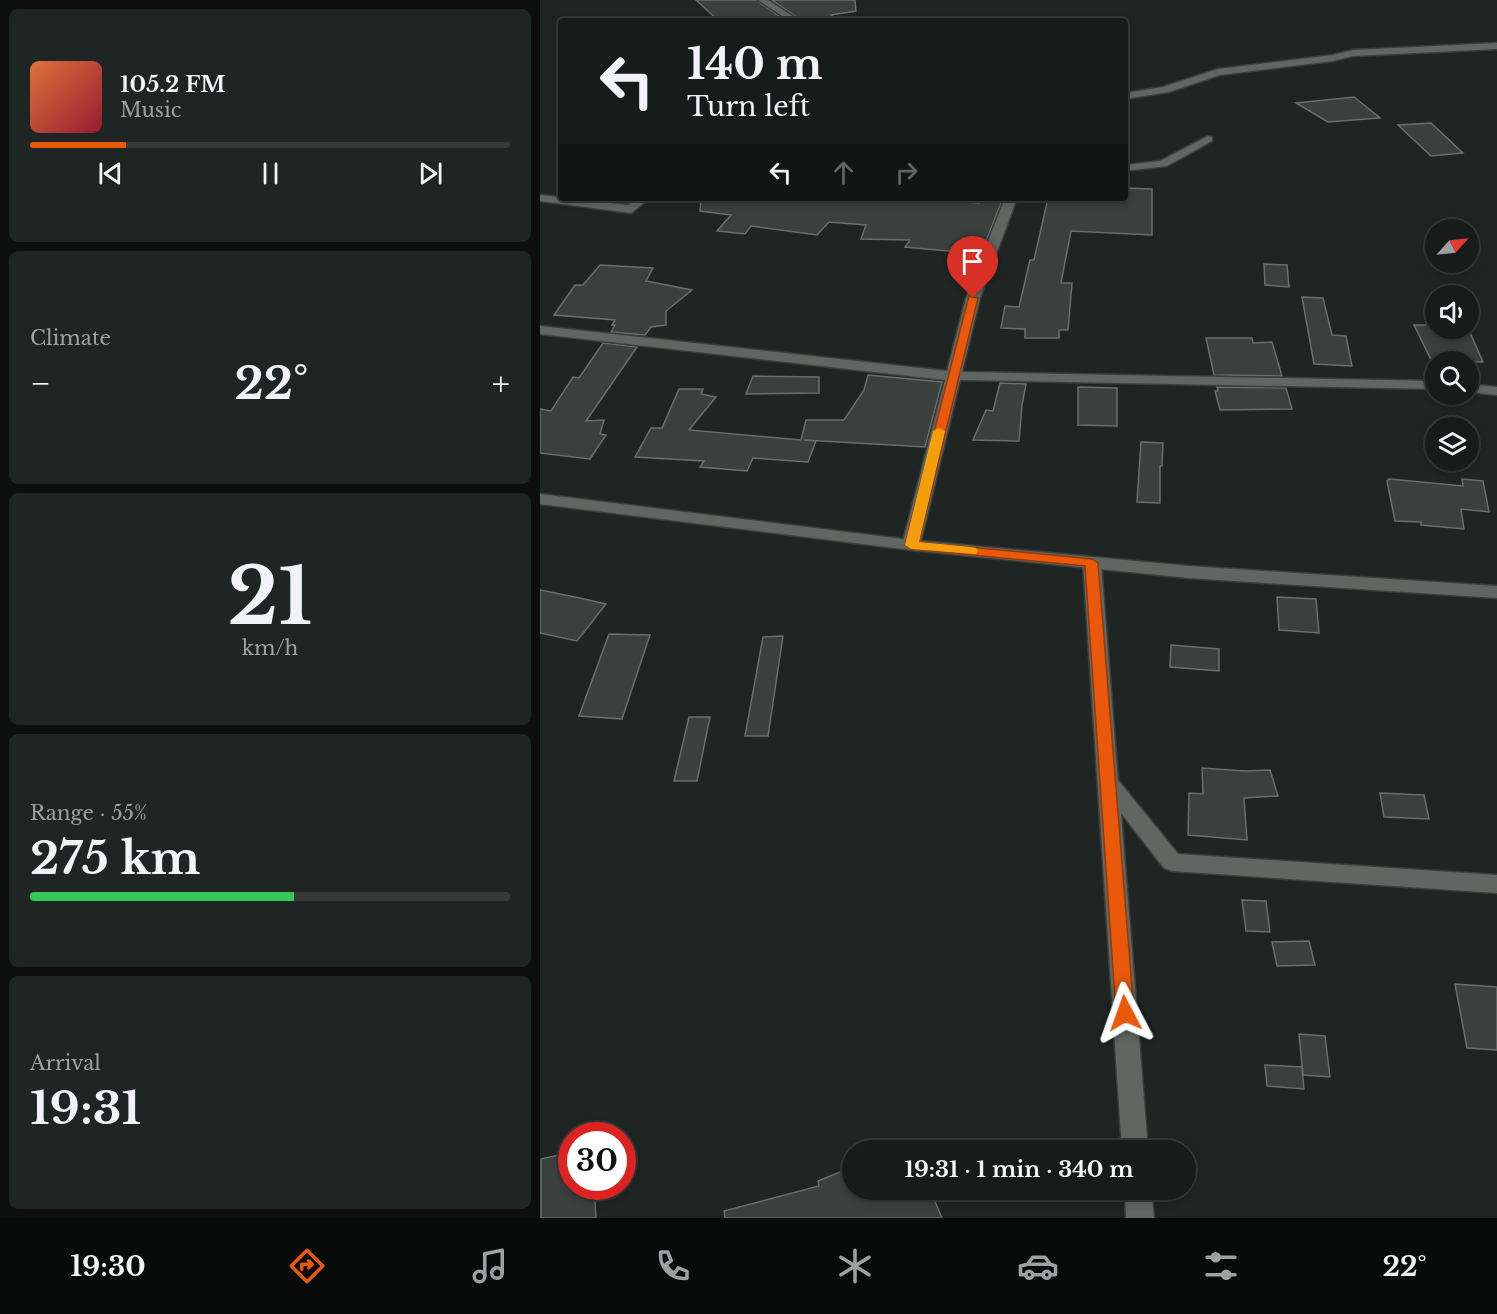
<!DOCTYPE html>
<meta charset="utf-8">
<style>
body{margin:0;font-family:"Libre Baskerville",serif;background:#1f2523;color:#f1f3f6;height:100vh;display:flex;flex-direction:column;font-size:22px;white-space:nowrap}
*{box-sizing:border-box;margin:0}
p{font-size:20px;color:#9ea1a2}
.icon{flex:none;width:33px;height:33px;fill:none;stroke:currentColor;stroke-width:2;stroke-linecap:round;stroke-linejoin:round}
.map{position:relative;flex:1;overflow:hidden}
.drawer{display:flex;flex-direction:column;gap:9px;padding:9px;background:#0c0f0e;width:540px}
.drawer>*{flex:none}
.banner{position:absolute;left:18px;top:18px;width:570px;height:183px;border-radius:6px;box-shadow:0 3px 9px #0003,0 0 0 2px #353a39;background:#161c1a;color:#f1f3f6;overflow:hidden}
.needle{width:39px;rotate:63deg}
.fabs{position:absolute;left:885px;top:219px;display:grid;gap:12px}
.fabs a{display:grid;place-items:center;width:54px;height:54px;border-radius:50%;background:#161c1a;box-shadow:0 3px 9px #0003,0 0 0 2px #353a39;font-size:30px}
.speed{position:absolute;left:18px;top:1122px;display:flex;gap:12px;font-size:30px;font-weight:700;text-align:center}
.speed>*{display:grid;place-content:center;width:78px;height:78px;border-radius:50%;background:#161c1a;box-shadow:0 3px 9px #0003,0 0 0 2px #353a39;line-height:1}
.speed .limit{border:9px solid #d22;background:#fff;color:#111}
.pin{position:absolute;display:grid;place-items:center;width:51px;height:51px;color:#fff;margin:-62px -26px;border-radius:50% 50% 50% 0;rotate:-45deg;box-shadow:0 0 6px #0007}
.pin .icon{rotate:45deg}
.me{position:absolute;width:66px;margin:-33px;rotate:356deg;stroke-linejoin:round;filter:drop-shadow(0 0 4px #0008)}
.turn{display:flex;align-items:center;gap:21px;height:126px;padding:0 30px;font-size:27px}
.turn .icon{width:78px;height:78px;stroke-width:2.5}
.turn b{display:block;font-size:42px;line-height:51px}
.lanes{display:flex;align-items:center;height:57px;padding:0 30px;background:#0003;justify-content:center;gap:30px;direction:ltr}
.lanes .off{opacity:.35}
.big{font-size:45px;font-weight:700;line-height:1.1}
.drawer .widget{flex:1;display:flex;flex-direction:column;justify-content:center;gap:9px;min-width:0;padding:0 21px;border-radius:9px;background:#1f2523}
.drawer .dial{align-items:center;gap:0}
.dial b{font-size:78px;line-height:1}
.song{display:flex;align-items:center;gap:18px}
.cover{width:72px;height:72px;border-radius:9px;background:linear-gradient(135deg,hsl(20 70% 55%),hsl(350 70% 35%))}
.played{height:6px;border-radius:3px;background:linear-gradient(90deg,#ea580c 20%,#353a39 20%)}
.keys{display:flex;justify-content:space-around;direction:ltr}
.heat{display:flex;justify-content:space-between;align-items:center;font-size:33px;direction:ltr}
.charge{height:9px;border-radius:4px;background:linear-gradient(90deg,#34c759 55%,#353a39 0)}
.trip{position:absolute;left:302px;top:1140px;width:354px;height:60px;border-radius:30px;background:#161c1a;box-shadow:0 3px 9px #0003,0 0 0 2px #353a39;font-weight:700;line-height:60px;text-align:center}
.dock{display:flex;height:96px;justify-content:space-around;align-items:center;background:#090b0a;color:#9ea1a2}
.dock .icon{width:42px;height:42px}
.dock .selected{color:#ea580c}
.dock b{font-size:27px;color:#f1f3f6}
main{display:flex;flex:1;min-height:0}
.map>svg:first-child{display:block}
.building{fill:#39403d;stroke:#686f6c;stroke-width:1.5}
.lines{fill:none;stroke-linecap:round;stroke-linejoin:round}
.street-casing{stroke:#393f3c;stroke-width:3}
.secondary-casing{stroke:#393f3c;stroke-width:3}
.street{fill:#606763;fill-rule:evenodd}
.secondary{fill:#606763;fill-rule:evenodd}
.route{fill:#ea580c;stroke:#983908;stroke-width:1.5}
.slow{fill:#f59e0b}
</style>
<main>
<section class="drawer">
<div class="widget">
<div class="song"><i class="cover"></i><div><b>105.2 FM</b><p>Music</p></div></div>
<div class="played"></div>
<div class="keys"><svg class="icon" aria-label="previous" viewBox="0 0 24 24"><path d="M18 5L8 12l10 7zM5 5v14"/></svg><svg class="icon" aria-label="pause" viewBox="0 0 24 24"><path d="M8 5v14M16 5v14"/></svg><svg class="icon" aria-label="next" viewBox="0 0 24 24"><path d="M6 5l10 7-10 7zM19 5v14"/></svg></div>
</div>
<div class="widget"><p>Climate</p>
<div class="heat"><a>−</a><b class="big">22°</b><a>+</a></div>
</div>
<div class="widget dial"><b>21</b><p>km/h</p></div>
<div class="widget"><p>Range · 55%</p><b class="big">275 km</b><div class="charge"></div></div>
<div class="widget"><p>Arrival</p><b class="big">19:31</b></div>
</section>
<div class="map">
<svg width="957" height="1218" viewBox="0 0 957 1218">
<rect width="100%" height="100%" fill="#1e2522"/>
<g class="building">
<polygon points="156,0 216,0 246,21 179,21"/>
<polygon points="232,0 315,0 316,11 291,15 300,21 262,21"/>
<polygon points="814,97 840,118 788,122 756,103"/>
<polygon points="891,123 923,153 891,156 858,125"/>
<polygon points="585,188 612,189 612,235 531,231 521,283 532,283 528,330 519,330 519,338 485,338 485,329 461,328 465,306 479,307 490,260 494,260 508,198 585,198"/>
<polygon points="161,198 370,198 439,203 439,198 463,198 441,254 365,247 370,240 321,239 326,225 289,222 277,235 211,226 205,234 177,231 191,215 160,211"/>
<polygon points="724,264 747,265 749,287 725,285"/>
<polygon points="60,265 113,268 106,281 152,290 126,311 126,325 111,327 105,335 71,332 75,325 72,325 75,320 14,315 35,285 43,285"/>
<polygon points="762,297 783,298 792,335 806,336 812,366 774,364"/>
<polygon points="874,325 896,325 896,328 928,328 943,362 892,362"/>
<polygon points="666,338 712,338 713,343 732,342 742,376 674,375"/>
<polygon points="63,343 97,347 46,421 64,420 60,434 66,435 50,459 0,453 0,409 11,411 33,377 39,378"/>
<polygon points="328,375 402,382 385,447 264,440 276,441 268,462 213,458 207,471 160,467 164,461 95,457 111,428 122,428 139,389 163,389 161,394 176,397 149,430 261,440 266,420 304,420 324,390"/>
<polygon points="213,376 279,377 279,393 206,394"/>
<polygon points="460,383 486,384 482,405 479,441 433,440 446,410 453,411"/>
<polygon points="538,387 577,388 577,426 538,425"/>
<polygon points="677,387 746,388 752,409 680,410 675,391 678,391"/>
<polygon points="601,442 623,443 622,466 620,466 620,503 597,502"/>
<polygon points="849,479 923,486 922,479 943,481 949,512 921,509 924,529 881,525 881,522 855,521 847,481"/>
<polygon points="0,590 40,598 66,604 37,641 0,633"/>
<polygon points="737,597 776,599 779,633 739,630"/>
<polygon points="69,634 110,635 82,719 39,716"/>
<polygon points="243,636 228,736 205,736 223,637"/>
<polygon points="631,645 679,649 679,671 630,667"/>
<polygon points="149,717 170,717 157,781 134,781"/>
<polygon points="662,768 705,771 730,770 738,796 704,798 707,840 648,835 649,793 663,794"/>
<polygon points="840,793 884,795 889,819 844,817"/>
<polygon points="702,900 726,901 730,932 706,931"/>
<polygon points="769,941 775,965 737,966 732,942"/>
<polygon points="915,984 957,987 957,1050 927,1048"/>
<polygon points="759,1034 785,1036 790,1077 763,1075"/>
<polygon points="725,1065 762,1067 764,1089 727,1086"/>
<polygon points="32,1152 32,1186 54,1186 56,1218 1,1218 1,1159"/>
<polygon points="312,1167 312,1190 390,1190 402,1218 185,1218 184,1211 279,1186 278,1181"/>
</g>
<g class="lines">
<defs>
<g id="street">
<polygon points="218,0 228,0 260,21 250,21"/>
<polygon points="957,43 957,49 813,56 793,61 680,75 629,92 585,99 585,93 623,87 678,69 793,55 813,50"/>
<polygon points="668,136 672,137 672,141 627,166 585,171 585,165 620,161"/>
<polygon points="0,195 88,205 97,198 110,198 91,213 0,201"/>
<polygon points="465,198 477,198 440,298 422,372 896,381 896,389 420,380 380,545 377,549 365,549 362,545 405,380 0,334 0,326 407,371 426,298"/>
<polygon points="928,384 957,387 957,395 928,392"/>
<polygon points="552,558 558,559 561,563 578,780 638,854 957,875 957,893 632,871 624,868 581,813 608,1150 582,1150 543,563 546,559"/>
<polygon points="585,1190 611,1190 614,1218 586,1218"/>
</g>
<polygon id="secondary" points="0,494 371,540 649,566 957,586 957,598 649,578 371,550 0,504"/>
</defs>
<use href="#street" class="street-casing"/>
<use href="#secondary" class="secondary-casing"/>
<use href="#street" class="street"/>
<use href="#secondary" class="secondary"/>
</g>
<polygon class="route" points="429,296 438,298 379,542 552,559 558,563 594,1013 592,1019 585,1021 579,1019 576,1013 545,566 371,549 365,545"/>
<polygon class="slow" points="399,428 405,431 379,542 431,547 436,548 438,551 436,554 371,549 365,545 393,431"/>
</svg>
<div class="fabs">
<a><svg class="needle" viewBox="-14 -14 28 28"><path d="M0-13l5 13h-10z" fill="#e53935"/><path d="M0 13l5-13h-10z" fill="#9ea1a2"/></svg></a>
<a><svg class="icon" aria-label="sound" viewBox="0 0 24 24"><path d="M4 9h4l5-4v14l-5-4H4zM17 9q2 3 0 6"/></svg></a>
<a><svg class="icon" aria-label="search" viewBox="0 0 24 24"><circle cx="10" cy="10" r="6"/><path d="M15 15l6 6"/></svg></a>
<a><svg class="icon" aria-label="layers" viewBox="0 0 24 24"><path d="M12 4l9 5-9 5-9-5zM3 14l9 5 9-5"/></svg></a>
</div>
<div class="speed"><div class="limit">30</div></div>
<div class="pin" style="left:433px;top:298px;background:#d93025"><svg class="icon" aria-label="arrive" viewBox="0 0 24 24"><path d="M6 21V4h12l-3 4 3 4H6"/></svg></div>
<svg class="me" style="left:585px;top:1013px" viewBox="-20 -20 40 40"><path d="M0-17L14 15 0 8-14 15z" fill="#ea580c" stroke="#fff" stroke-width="4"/></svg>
<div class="trip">19:31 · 1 min · 340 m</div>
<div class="banner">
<div class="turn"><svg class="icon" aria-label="left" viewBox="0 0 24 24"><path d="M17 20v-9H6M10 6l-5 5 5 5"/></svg><div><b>140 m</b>Turn left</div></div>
<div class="lanes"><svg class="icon" aria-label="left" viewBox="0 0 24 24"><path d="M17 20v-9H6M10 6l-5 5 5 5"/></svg><svg class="icon off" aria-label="ahead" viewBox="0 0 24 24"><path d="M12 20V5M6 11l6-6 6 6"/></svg><svg class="icon off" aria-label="right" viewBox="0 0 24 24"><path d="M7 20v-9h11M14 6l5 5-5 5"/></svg></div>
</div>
</div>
</main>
<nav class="dock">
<b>19:30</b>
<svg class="icon selected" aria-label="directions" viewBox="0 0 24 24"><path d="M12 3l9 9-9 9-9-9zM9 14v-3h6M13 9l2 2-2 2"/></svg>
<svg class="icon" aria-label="music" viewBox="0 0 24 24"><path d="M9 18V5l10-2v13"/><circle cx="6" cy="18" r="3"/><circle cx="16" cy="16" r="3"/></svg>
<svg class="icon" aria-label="phone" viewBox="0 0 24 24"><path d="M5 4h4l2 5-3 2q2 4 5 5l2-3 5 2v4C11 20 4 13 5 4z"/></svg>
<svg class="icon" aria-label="climate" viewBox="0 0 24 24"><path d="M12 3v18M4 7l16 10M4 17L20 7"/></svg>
<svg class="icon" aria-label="car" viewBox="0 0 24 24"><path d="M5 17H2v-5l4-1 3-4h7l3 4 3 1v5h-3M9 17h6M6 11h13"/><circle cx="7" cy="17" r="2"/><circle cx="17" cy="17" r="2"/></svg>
<svg class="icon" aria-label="filters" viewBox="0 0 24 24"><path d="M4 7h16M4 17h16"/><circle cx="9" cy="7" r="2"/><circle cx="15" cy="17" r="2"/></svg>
<b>22°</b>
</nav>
